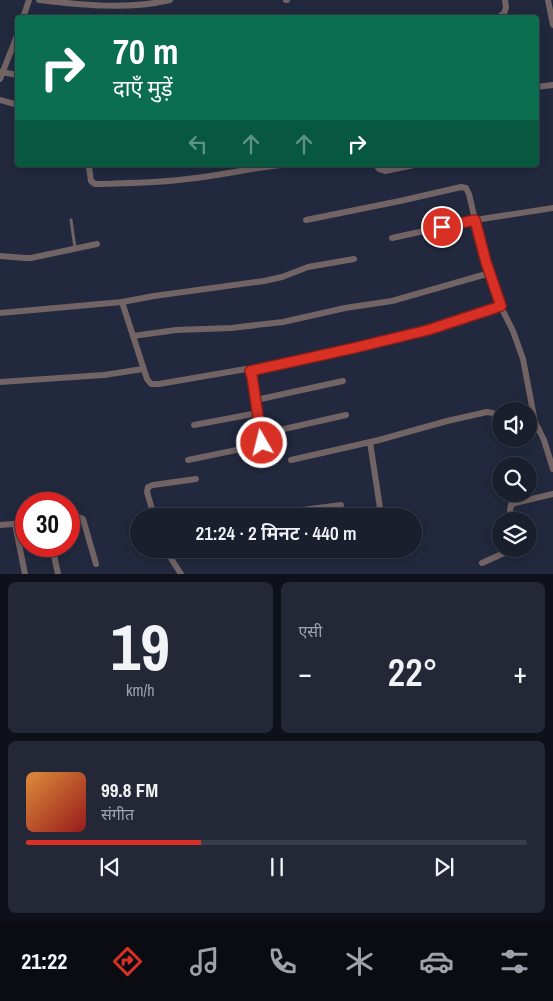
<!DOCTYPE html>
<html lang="hi">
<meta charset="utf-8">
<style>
body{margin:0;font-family:"Archivo Narrow","Noto Sans Devanagari",sans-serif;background:#232736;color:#f1f3f6;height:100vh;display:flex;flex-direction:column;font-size:19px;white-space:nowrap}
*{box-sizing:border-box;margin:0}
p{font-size:16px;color:#9fa2aa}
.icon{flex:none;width:28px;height:28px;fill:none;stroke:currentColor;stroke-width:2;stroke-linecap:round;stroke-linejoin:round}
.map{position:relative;height:574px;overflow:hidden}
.sheet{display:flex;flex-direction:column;gap:8px;padding:8px;background:#0e1119;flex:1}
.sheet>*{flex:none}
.top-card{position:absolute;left:15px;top:15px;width:524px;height:152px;border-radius:5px;box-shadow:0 2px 12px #0003,0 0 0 1px #383d4a;background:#0b6e4f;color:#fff;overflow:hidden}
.buttons{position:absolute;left:492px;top:402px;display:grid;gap:10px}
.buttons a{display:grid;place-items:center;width:45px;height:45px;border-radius:50%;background:#1a1f2e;box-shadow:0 2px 12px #0003,0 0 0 1px #383d4a;font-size:25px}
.speed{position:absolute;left:15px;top:492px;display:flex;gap:10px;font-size:25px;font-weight:700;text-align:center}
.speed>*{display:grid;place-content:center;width:65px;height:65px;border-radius:50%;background:#1a1f2e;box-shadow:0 2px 12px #0003,0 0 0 1px #383d4a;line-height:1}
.speed .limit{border:8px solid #d22;background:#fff;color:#111}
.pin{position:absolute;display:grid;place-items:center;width:42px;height:42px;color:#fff;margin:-21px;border:2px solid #fff;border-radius:50%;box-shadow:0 1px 5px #0007}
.me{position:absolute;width:55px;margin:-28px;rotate:352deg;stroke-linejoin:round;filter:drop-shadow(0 0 4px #0008)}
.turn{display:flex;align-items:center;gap:18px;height:105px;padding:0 15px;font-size:22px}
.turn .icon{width:65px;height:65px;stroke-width:2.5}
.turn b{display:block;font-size:35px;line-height:42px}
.lanes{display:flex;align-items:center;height:48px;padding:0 15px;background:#0003;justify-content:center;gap:25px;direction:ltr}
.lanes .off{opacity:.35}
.big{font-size:38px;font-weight:600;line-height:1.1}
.sheet .tile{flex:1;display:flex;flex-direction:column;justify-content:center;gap:8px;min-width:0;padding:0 18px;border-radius:8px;background:#232736}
.sheet .dial{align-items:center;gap:0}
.dial b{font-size:65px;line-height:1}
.song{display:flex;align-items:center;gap:15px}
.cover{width:60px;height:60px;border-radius:8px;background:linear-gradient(135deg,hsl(30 70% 55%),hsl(0 70% 35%))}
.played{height:5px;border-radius:2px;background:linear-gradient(90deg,#d93025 35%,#383d4a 35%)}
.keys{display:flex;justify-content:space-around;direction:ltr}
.heat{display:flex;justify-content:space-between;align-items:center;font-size:28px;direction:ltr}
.sheet .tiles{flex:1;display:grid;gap:8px;grid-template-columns:1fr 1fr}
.tile:last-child{grid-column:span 2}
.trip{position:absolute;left:130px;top:508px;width:292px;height:50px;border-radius:25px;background:#1a1f2e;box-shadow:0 2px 12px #0003,0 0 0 1px #383d4a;font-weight:600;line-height:50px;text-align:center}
.tabs{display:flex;height:80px;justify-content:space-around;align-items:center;background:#0a0c12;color:#9fa2aa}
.tabs .icon{width:35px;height:35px}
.tabs .active{color:#d93025}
.tabs b{font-size:22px;color:#f1f3f6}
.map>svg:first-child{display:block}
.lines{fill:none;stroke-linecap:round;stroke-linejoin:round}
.service{stroke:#726364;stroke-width:3}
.minor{stroke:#726364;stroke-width:6}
.route-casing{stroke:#8d1f18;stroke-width:12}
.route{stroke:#d93025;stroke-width:9}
</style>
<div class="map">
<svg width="553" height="574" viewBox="0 0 553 574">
<rect width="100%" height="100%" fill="#22293e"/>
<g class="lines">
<polyline class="service" points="71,220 75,248"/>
<g class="minor">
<path d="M39 0C82 5 127 10 170 0"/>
<polyline points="286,0 287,0"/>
<polyline points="548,0 553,25"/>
<polyline points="23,18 29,0"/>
<polyline points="439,18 441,18"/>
<polyline points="494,18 499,17 504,13 506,8 505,0"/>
<polyline points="1,72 18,75"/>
<polyline points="0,79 18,33"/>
<polyline points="536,87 553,85"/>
<polyline points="0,100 18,105"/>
<path d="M88 165 89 167 91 181 95 184H98C127 183 158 183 187 179 219 176 250 168 282 165"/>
<polyline points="376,165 379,169 385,171 414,165"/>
<polyline points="306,220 400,201 461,187 466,188 469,194 475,220 490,273 501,307 513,331 523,359 535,422 544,440 553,469"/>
<polyline points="392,238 475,220 553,208"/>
<polyline points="0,256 25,258 31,258 97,244"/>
<polyline points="122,302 147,379 151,384 159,384 246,369 248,370 251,373 263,441 261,445 188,460"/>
<polyline points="0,313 122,302 154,296 264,281 282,277 308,267 354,259"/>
<polyline points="133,336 176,330 231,328 283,322 345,308 392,301 490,273"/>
<polyline points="250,371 354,348 415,333 442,326 501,307"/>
<polyline points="0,382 104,375 143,369"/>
<polyline points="256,400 343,381"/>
<polyline points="194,425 258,413"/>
<polyline points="529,431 539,429"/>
<polyline points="262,434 346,415"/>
<polyline points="370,442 380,508"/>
<polyline points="291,460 379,440 447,421 487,412 493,413 501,424"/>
<polyline points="154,516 147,492 148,487 153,485 196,479"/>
<polyline points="273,516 295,511 341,505"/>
<polyline points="69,518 78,517 83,519 96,564"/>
<polyline points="512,521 510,510 511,505 515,503 553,494"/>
<polyline points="15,524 25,574"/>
<polyline points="0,525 26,523"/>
<polyline points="52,546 58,574"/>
<polyline points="165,549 181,574"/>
<polyline points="482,563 513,549"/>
</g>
</g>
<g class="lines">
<defs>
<polyline id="route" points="262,443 252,376 250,371 354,348 428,330 501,306 486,262 475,220 442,227"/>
</defs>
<use href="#route" class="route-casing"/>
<use href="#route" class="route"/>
</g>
</svg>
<div class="buttons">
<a><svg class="icon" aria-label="sound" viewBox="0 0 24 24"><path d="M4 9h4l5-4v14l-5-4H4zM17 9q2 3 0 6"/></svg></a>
<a><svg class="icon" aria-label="search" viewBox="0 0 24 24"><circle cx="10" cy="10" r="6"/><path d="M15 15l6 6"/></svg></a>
<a><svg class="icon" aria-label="layers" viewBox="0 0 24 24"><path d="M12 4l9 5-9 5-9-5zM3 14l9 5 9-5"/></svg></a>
</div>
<div class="speed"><div class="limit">30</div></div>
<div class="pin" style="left:442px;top:227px;background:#d93025"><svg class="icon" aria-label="arrive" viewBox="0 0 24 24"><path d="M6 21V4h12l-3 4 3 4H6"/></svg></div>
<svg class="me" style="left:262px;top:443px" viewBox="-20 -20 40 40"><circle r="17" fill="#d93025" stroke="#fff" stroke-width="3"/><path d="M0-11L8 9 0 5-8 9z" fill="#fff"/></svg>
<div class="trip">21:24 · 2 मिनट · 440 m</div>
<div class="top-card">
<div class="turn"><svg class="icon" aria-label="right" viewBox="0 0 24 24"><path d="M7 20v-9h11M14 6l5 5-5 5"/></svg><div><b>70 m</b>दाएँ मुड़ें</div></div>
<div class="lanes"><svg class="icon off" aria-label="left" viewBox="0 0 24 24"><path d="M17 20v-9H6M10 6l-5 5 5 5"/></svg><svg class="icon off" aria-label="ahead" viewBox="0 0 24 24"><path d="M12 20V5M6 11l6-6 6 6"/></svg><svg class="icon off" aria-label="ahead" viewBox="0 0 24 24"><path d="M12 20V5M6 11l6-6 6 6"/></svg><svg class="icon" aria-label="right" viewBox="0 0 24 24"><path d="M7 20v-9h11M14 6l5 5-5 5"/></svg></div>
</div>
</div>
<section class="sheet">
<div class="tiles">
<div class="tile dial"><b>19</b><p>km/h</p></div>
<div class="tile"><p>एसी</p>
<div class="heat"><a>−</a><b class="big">22°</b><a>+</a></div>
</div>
<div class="tile">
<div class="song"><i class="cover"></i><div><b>99.8 FM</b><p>संगीत</p></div></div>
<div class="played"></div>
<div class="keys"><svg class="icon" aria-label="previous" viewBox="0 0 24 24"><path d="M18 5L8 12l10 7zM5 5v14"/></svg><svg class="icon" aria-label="pause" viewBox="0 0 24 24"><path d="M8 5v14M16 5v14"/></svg><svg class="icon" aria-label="next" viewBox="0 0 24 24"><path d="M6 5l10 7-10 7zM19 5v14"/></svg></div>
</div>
</div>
</section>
<nav class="tabs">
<b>21:22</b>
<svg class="icon active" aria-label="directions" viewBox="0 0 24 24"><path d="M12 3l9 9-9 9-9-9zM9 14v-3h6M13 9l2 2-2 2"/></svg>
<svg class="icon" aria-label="music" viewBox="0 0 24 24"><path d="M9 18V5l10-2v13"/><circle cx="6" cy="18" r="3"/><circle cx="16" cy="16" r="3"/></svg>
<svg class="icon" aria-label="phone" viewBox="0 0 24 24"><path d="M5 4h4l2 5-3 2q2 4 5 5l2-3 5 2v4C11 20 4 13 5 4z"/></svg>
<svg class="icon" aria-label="climate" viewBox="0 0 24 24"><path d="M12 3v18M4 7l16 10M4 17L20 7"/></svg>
<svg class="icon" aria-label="car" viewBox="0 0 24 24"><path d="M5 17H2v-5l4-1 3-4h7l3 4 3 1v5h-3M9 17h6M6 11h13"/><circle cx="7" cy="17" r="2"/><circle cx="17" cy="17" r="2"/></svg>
<svg class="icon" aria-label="filters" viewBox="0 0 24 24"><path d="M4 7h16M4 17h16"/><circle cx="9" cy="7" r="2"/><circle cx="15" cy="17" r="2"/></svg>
</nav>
